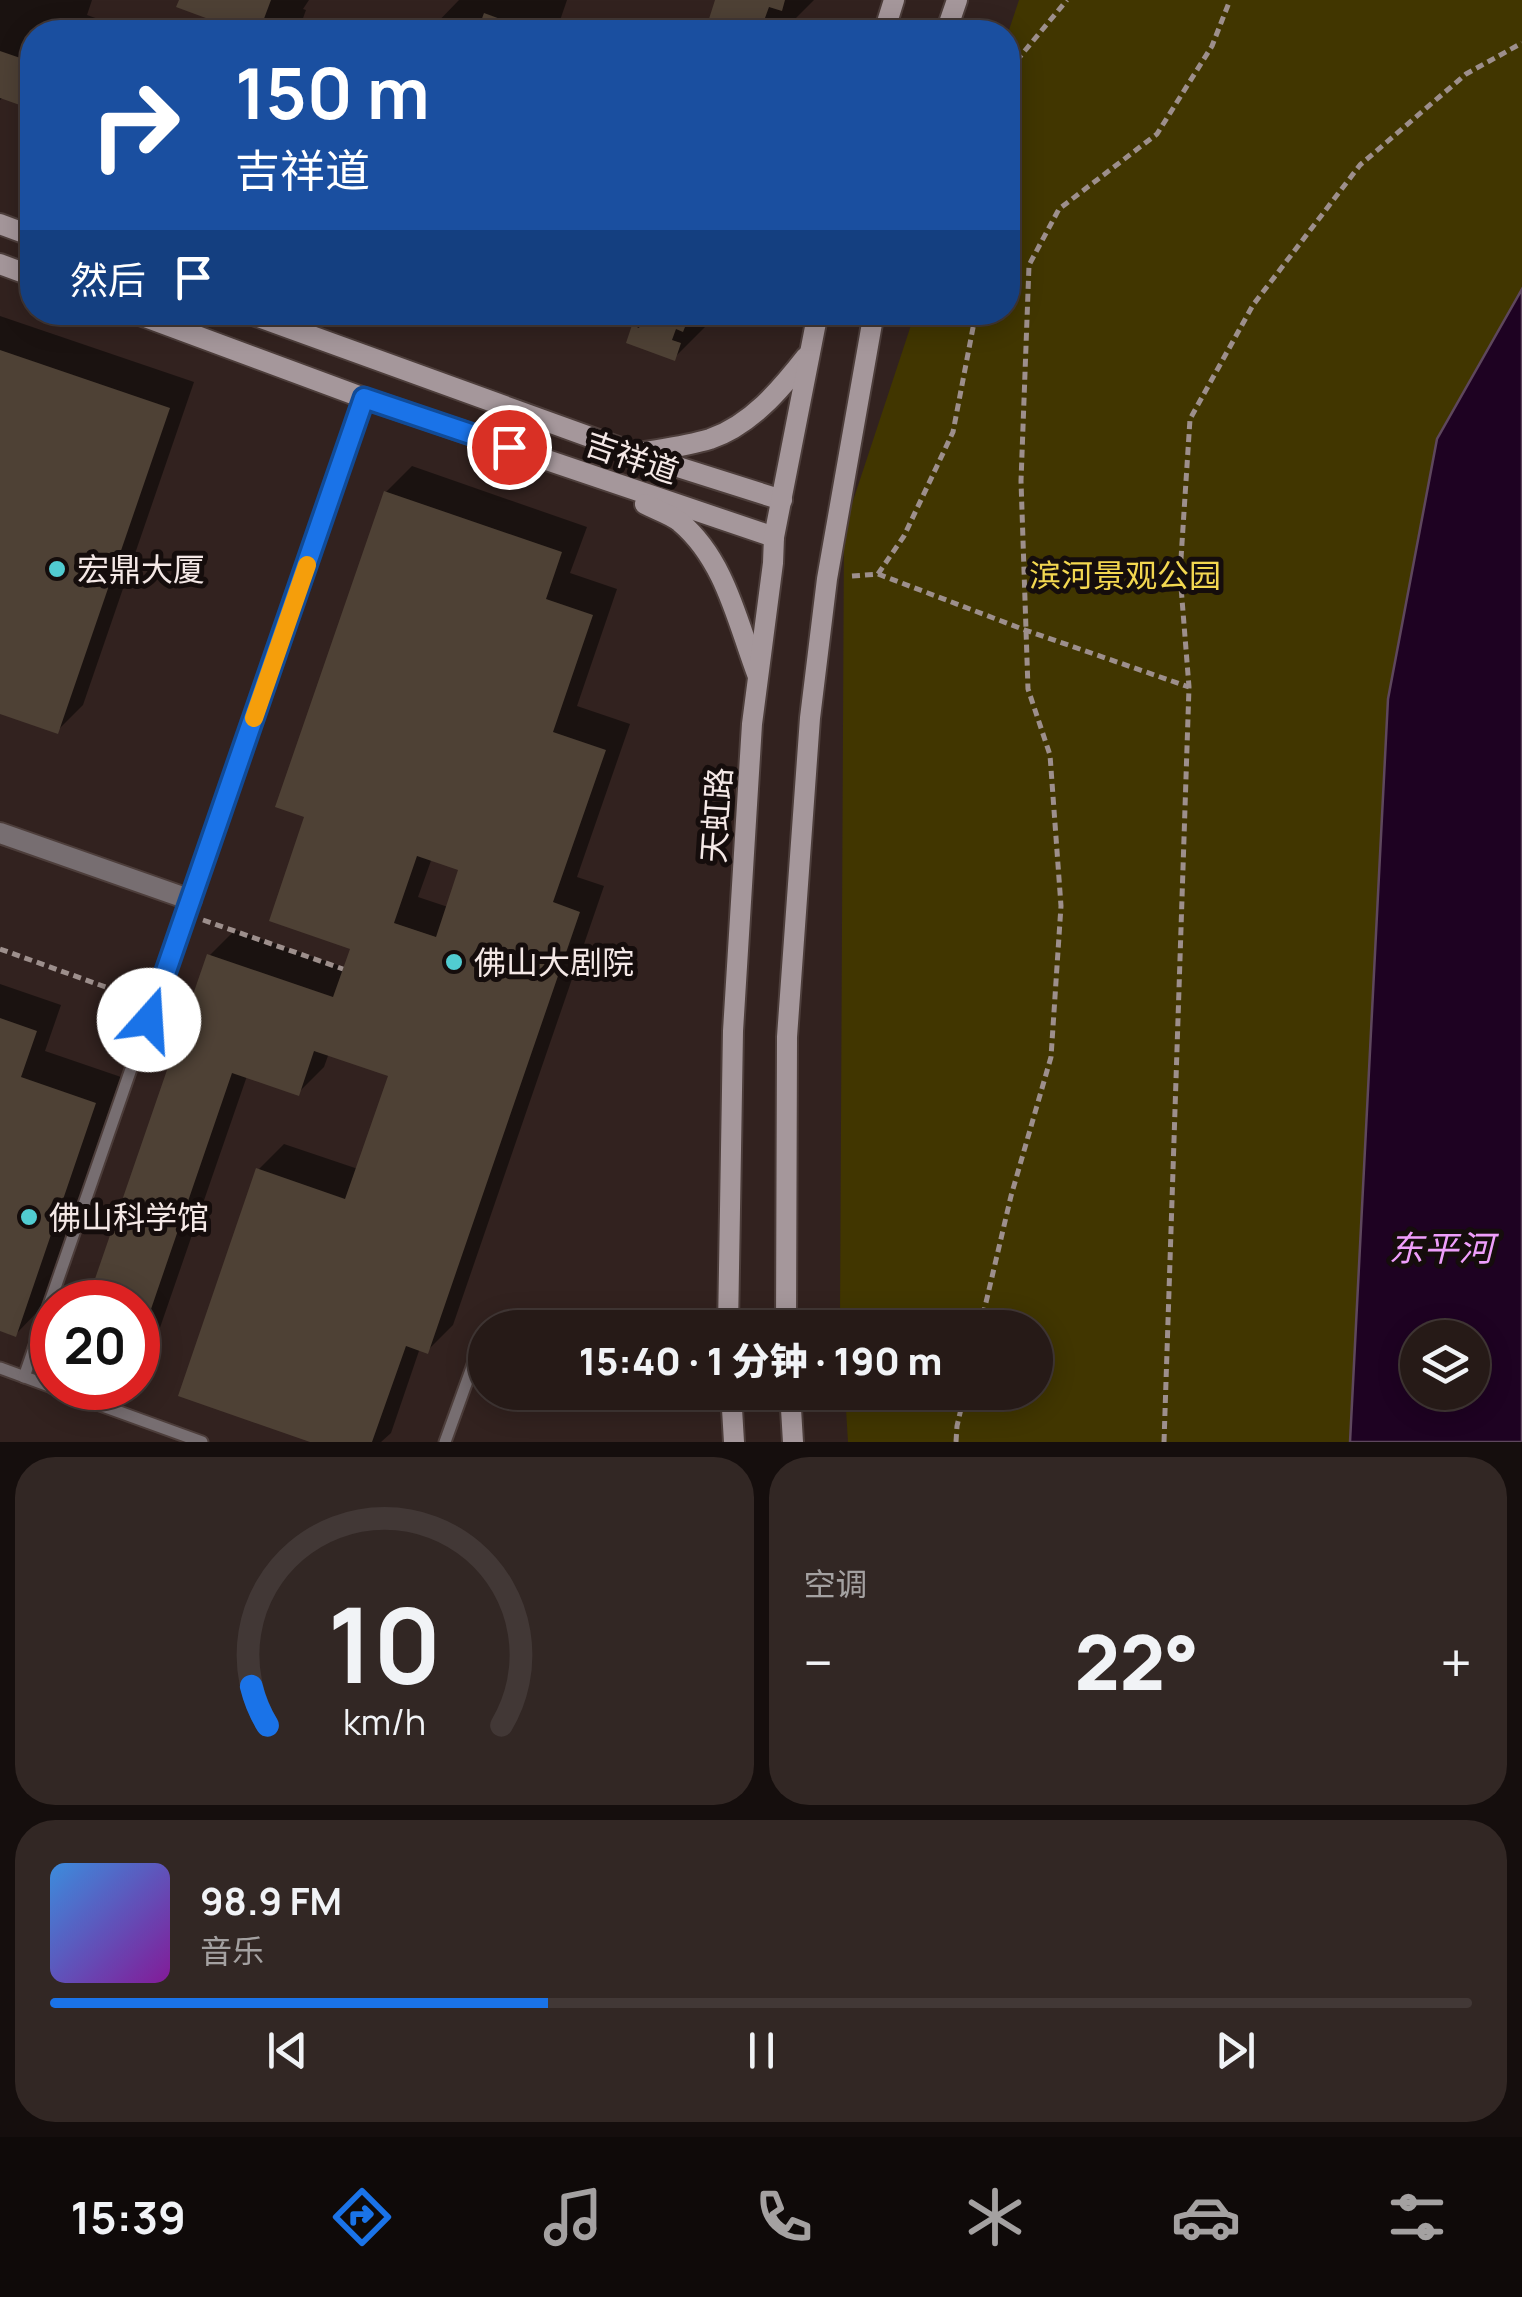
<!DOCTYPE html>
<html lang="zh">
<meta charset="utf-8">
<style>
body{margin:0;font-family:Manrope,"Noto Sans SC",sans-serif;background:#322724;color:#f1f3f6;height:100vh;display:flex;flex-direction:column;font-size:38px;white-space:nowrap}
*{box-sizing:border-box;margin:0}
p{font-size:32px;color:#a4a1a1}
.icon{flex:none;width:55px;height:55px;fill:none;stroke:currentColor;stroke-width:2;stroke-linecap:round;stroke-linejoin:round}
.map{position:relative;height:1442px;overflow:hidden}
.panel{display:flex;flex-direction:column;gap:15px;padding:15px;background:#150e0d;flex:1}
.panel>*{flex:none}
.banner{position:absolute;left:20px;top:20px;width:1000px;height:305px;border-radius:40px;box-shadow:0 5px 25px #0003,0 0 0 2px #423836;background:#1a4fa0;color:#fff;overflow:hidden}
.tools{position:absolute;left:1400px;top:1320px;display:grid;gap:20px}
.tools a{display:grid;place-items:center;width:90px;height:90px;border-radius:50%;background:#261a17;box-shadow:0 5px 25px #0003,0 0 0 2px #423836;font-size:50px}
.speed{position:absolute;left:30px;top:1280px;display:flex;gap:20px;font-size:50px;font-weight:700;text-align:center}
.speed>*{display:grid;place-content:center;width:130px;height:130px;border-radius:50%;background:#261a17;box-shadow:0 5px 25px #0003,0 0 0 2px #423836;line-height:1}
.speed .limit{border:15px solid #d22;background:#fff;color:#111}
.pin{position:absolute;display:grid;place-items:center;width:85px;height:85px;color:#fff;margin:-42px;border:5px solid #fff;border-radius:50%;box-shadow:0 2px 10px #0007}
.me{position:absolute;width:110px;margin:-55px;rotate:19deg;stroke-linejoin:round;filter:drop-shadow(0 0 8px #0008)}
.turn{display:flex;align-items:center;gap:35px;height:210px;padding:0 50px;font-size:45px}
.turn .icon{width:130px;height:130px;stroke-width:2.5}
.turn b{display:block;font-size:70px;line-height:85px}
.then{display:flex;align-items:center;height:95px;padding:0 50px;background:#0003;gap:20px;font-size:38px}
.big{font-size:75px;font-weight:800;line-height:1.1}
.panel .card{flex:1;display:flex;flex-direction:column;justify-content:center;gap:15px;min-width:0;padding:0 35px;border-radius:40px;background:#322724}
.panel .dial{align-items:center;gap:0}
.dial svg{height:260px;overflow:visible;fill:none;stroke:#423836;stroke-width:7;stroke-linecap:round;text-anchor:middle}
.dial text{fill:#f1f3f6;stroke:none}
.song{display:flex;align-items:center;gap:30px}
.cover{width:120px;height:120px;border-radius:15px;background:linear-gradient(135deg,hsl(210 70% 55%),hsl(290 70% 35%))}
.played{height:10px;border-radius:5px;background:linear-gradient(90deg,#1a73e8 35%,#423836 35%)}
.keys{display:flex;justify-content:space-around;direction:ltr}
.heat{display:flex;justify-content:space-between;align-items:center;font-size:55px;direction:ltr}
.panel .tiles{flex:1;display:grid;gap:15px;grid-template-columns:1fr 1fr}
.card:last-child{grid-column:span 2}
.trip{position:absolute;left:468px;top:1310px;width:585px;height:100px;border-radius:50px;background:#261a17;box-shadow:0 5px 25px #0003,0 0 0 2px #423836;font-weight:800;line-height:100px;text-align:center}
.dock{display:flex;height:160px;justify-content:space-around;align-items:center;background:#0f0a09;color:#a4a1a1}
.dock .icon{width:70px;height:70px}
.dock .on{color:#1a73e8}
.dock b{font-size:45px;color:#f1f3f6}
.map>svg:first-child{display:block}
.green{fill:#413600}
.water{fill:#1e0222;stroke:#5e475d;stroke-width:2.5;fill-rule:evenodd}
.shadow{fill:#0007;fill-rule:evenodd}
.building{fill:#4e4135;fill-rule:evenodd}
.lines{fill:none;stroke-linecap:round;stroke-linejoin:round}
.lane-casing{stroke:#4d3e3b;stroke-width:15}
.street-casing{stroke:#4d3e3b;stroke-width:24}
.secondary-casing{stroke:#4d3e3b;stroke-width:24}
.path{stroke:#9d8f8c;stroke-width:5;stroke-dasharray:8 5;stroke-linecap:butt}
.lane{stroke:#776e71;stroke-width:11}
.street{stroke:#776e71;stroke-width:20}
.secondary{stroke:#a5979b;stroke-width:20}
.path-bridge{stroke:#9d8f8c;stroke-width:5;stroke-dasharray:8 5;stroke-linecap:butt}
.route-casing{stroke:#114b97;stroke-width:25}
.route{stroke:#1a73e8;stroke-width:18}
.slow{stroke:#f59e0b;stroke-width:18}
.poi-dot{fill:#51ccd1;stroke:#150d0c;stroke-width:4}
.labels{text-anchor:middle;dominant-baseline:central;stroke-width:10;stroke-linejoin:round;paint-order:stroke}
.street-label{font-size:32px;fill:#f4e8e6;stroke:#150d0c}
.poi-label{font-size:32px;fill:#f4e8e6;stroke:#150d0c;text-anchor:start}
.park-label{font-size:32px;fill:#f3d750;stroke:#150d0c}
.water-label{font-size:35px;font-style:italic;fill:#ef9efb;stroke:#150d0c}
</style>
<div class="map">
<svg width="1522" height="1442" viewBox="0 0 1522 1442">
<rect width="100%" height="100%" fill="#32221f"/>
<polygon class="green" points="1019,0 1522,0 1522,289 1437,440 1388,699 1350,1442 848,1442 845,1393 1035,1392 1035,1328 841,1328 840,1320 844,528 915,313 1008,312 1008,33"/>
<path class="water" d="M1522 289V1442H1350L1388 699 1437 439ZM1418 1338H1472V1392H1418Z"/>
<g class="shadow">
<polygon points="0,0 92,0 87,15 101,20 97,32 32,32 32,104 30,106 4,97 0,100"/>
<polygon points="182,0 309,0 303,9 306,10 298,32 222,32 226,22"/>
<polygon points="459,0 567,0 556,32 428,32"/>
<polygon points="718,0 814,0 789,25 812,32 747,32 711,20"/>
<polygon points="647,312 720,312 674,358 634,327"/>
<polygon points="0,316 194,382 83,705 57,731 0,711"/>
<path d="M412 466 587 527 570 573 617 589 577 706 630 724 577 877 604 886 453 1325 427 1351 420 1348 391 1433 381 1442H317L258 1170 284 1144 358 1169 391 1075 329 1053 324 1067 298 1093 247 1076 154 1345 138 1361V1302H90L210 955 235 930 346 968 353 947 307 815 386 492ZM432 858 462 868 448 907 418 897Z"/>
<polygon points="0,984 61,1005 45,1051 121,1077 41,1308 16,1334 0,1329"/>
</g>
<g class="building">
<polygon points="179,0 271,0 259,32 219,32 222,24 176,7"/>
<polygon points="715,0 785,0 782,11 769,7 765,18 781,23 778,32 740,32 708,22"/>
<polygon points="484,13 520,26 518,32 477,32"/>
<polygon points="0,51 32,62 26,77 32,80 31,109 0,98"/>
<polygon points="644,312 691,312 683,332 676,329 672,340 681,343 675,361 626,343 632,325 639,328"/>
<polygon points="0,350 170,408 58,734 0,714"/>
<path d="M384 491 562 552 546 599 593 615 553 732 606 750 553 902 580 912 428 1354 406 1346 372 1442H310L178 1396 256 1168 345 1199 388 1076 314 1051 299 1096 232 1073 138 1347V1302H87L207 954 333 997 350 949 269 921 304 817 275 807ZM417 856 458 870 436 937 394 923Z"/>
<polygon points="0,1018 37,1031 21,1077 96,1103 16,1337 0,1331"/>
</g>
<g class="lines">
<defs>
<g id="lane">
<polyline points="0,1368 52,1387"/>
<polyline points="24,1377 364,398"/>
<polyline points="53,1388 202,1442"/>
<polyline points="445,1442 475,1359"/>
</g>
<polyline id="street" points="0,833 191,900"/>
<g id="secondary">
<polyline points="884,32 894,0"/>
<polyline points="946,32 957,0"/>
<polyline points="0,224 32,236"/>
<polyline points="0,264 32,276"/>
<polyline points="132,312 364,398 774,537"/>
<polyline points="245,312 637,454 782,500"/>
<path d="M639 453C662 449 687 446 710 439 751 425 781 389 806 357"/>
<path d="M645 504C656 510 670 514 680 522 725 560 737 621 757 674"/>
<polyline points="728,1328 733,1031 752,724 773,563 774,537 818,312"/>
<polyline points="786,1328 787,1037 810,718 827,579 874,312"/>
<polyline points="731,1392 734,1442"/>
<polyline points="790,1392 793,1442"/>
</g>
</defs>
<use href="#lane" class="lane-casing"/>
<use href="#street" class="street-casing"/>
<use href="#secondary" class="secondary-casing"/>
<g class="path">
<polyline points="1008,71 1067,0"/>
<polyline points="878,574 904,536 953,432 976,312"/>
<polyline points="852,576 878,574 1025,630 1189,687"/>
<polyline points="203,920 343,969"/>
<polyline points="980,1328 1011,1196 1051,1057 1061,906 1050,755 1028,689 1021,481 1029,265 1059,209 1157,134 1212,46 1230,0"/>
<polyline points="956,1442 957,1426 965,1392"/>
<polyline points="1164,1442 1189,687 1180,574 1190,419 1253,305 1360,165 1466,74 1522,43"/>
</g>
<use href="#lane" class="lane"/>
<use href="#street" class="street"/>
<use href="#secondary" class="secondary"/>
<polyline class="path-bridge" points="0,949 186,1016"/>
</g>
<g class="lines">
<defs>
<polyline id="route" points="149,1020 364,398 509,447"/>
</defs>
<use href="#route" class="route-casing"/>
<use href="#route" class="route"/>
<polyline class="slow" points="254,718 307,565"/>
</g>
<g class="poi-dot">
<circle cx="57" cy="569" r="10"/>
<circle cx="454" cy="962" r="10"/>
<circle cx="29" cy="1217" r="10"/>
</g>
<g class="labels">
<g class="street-label">
<text transform="translate(632 457) rotate(19)">吉祥道</text>
<text transform="translate(716 815) rotate(-86)">天虹路</text>
</g>
<g class="poi-label">
<text x="77" y="569">宏鼎大厦</text>
<text x="474" y="962">佛山大剧院</text>
<text x="49" y="1217">佛山科学馆</text>
</g>
<g class="park-label">
<text x="1125" y="575">滨河景观公园</text>
</g>
<g class="water-label">
<text x="1441" y="1248">东平河</text>
</g>
</g>
</svg>
<div class="tools">
<a><svg class="icon" aria-label="layers" viewBox="0 0 24 24"><path d="M12 4l9 5-9 5-9-5zM3 14l9 5 9-5"/></svg></a>
</div>
<div class="speed"><div class="limit">20</div></div>
<div class="pin" style="left:509px;top:447px;background:#d93025"><svg class="icon" aria-label="arrive" viewBox="0 0 24 24"><path d="M6 21V4h12l-3 4 3 4H6"/></svg></div>
<svg class="me" style="left:149px;top:1020px" viewBox="-20 -20 40 40"><circle r="19" fill="#fff"/><path d="M0-13L10 11 0 6-10 11z" fill="#1a73e8"/></svg>
<div class="trip">15:40 · 1 分钟 · 190 m</div>
<div class="banner">
<div class="turn"><svg class="icon" aria-label="right" viewBox="0 0 24 24"><path d="M7 20v-9h11M14 6l5 5-5 5"/></svg><div><b>150 m</b>吉祥道</div></div>
<div class="then">然后<svg class="icon" aria-label="arrive" viewBox="0 0 24 24"><path d="M6 21V4h12l-3 4 3 4H6"/></svg></div>
</div>
</div>
<section class="panel">
<div class="tiles">
<div class="card dial"><svg viewBox="0 0 100 80">
<path d="M14 69A42 42 0 1 1 86 69"/>
<path d="M14 69A42 42 0 0 1 9 57" stroke="#1a73e8"/>
<text x="50" y="56" font-size="32" font-weight="700">10</text>
<text x="50" y="72" font-size="11">km/h</text>
</svg></div>
<div class="card"><p>空调</p>
<div class="heat"><a>−</a><b class="big">22°</b><a>+</a></div>
</div>
<div class="card">
<div class="song"><i class="cover"></i><div><b>98.9 FM</b><p>音乐</p></div></div>
<div class="played"></div>
<div class="keys"><svg class="icon" aria-label="previous" viewBox="0 0 24 24"><path d="M18 5L8 12l10 7zM5 5v14"/></svg><svg class="icon" aria-label="pause" viewBox="0 0 24 24"><path d="M8 5v14M16 5v14"/></svg><svg class="icon" aria-label="next" viewBox="0 0 24 24"><path d="M6 5l10 7-10 7zM19 5v14"/></svg></div>
</div>
</div>
</section>
<nav class="dock">
<b>15:39</b>
<svg class="icon on" aria-label="directions" viewBox="0 0 24 24"><path d="M12 3l9 9-9 9-9-9zM9 14v-3h6M13 9l2 2-2 2"/></svg>
<svg class="icon" aria-label="music" viewBox="0 0 24 24"><path d="M9 18V5l10-2v13"/><circle cx="6" cy="18" r="3"/><circle cx="16" cy="16" r="3"/></svg>
<svg class="icon" aria-label="phone" viewBox="0 0 24 24"><path d="M5 4h4l2 5-3 2q2 4 5 5l2-3 5 2v4C11 20 4 13 5 4z"/></svg>
<svg class="icon" aria-label="climate" viewBox="0 0 24 24"><path d="M12 3v18M4 7l16 10M4 17L20 7"/></svg>
<svg class="icon" aria-label="car" viewBox="0 0 24 24"><path d="M5 17H2v-5l4-1 3-4h7l3 4 3 1v5h-3M9 17h6M6 11h13"/><circle cx="7" cy="17" r="2"/><circle cx="17" cy="17" r="2"/></svg>
<svg class="icon" aria-label="filters" viewBox="0 0 24 24"><path d="M4 7h16M4 17h16"/><circle cx="9" cy="7" r="2"/><circle cx="15" cy="17" r="2"/></svg>
</nav>
